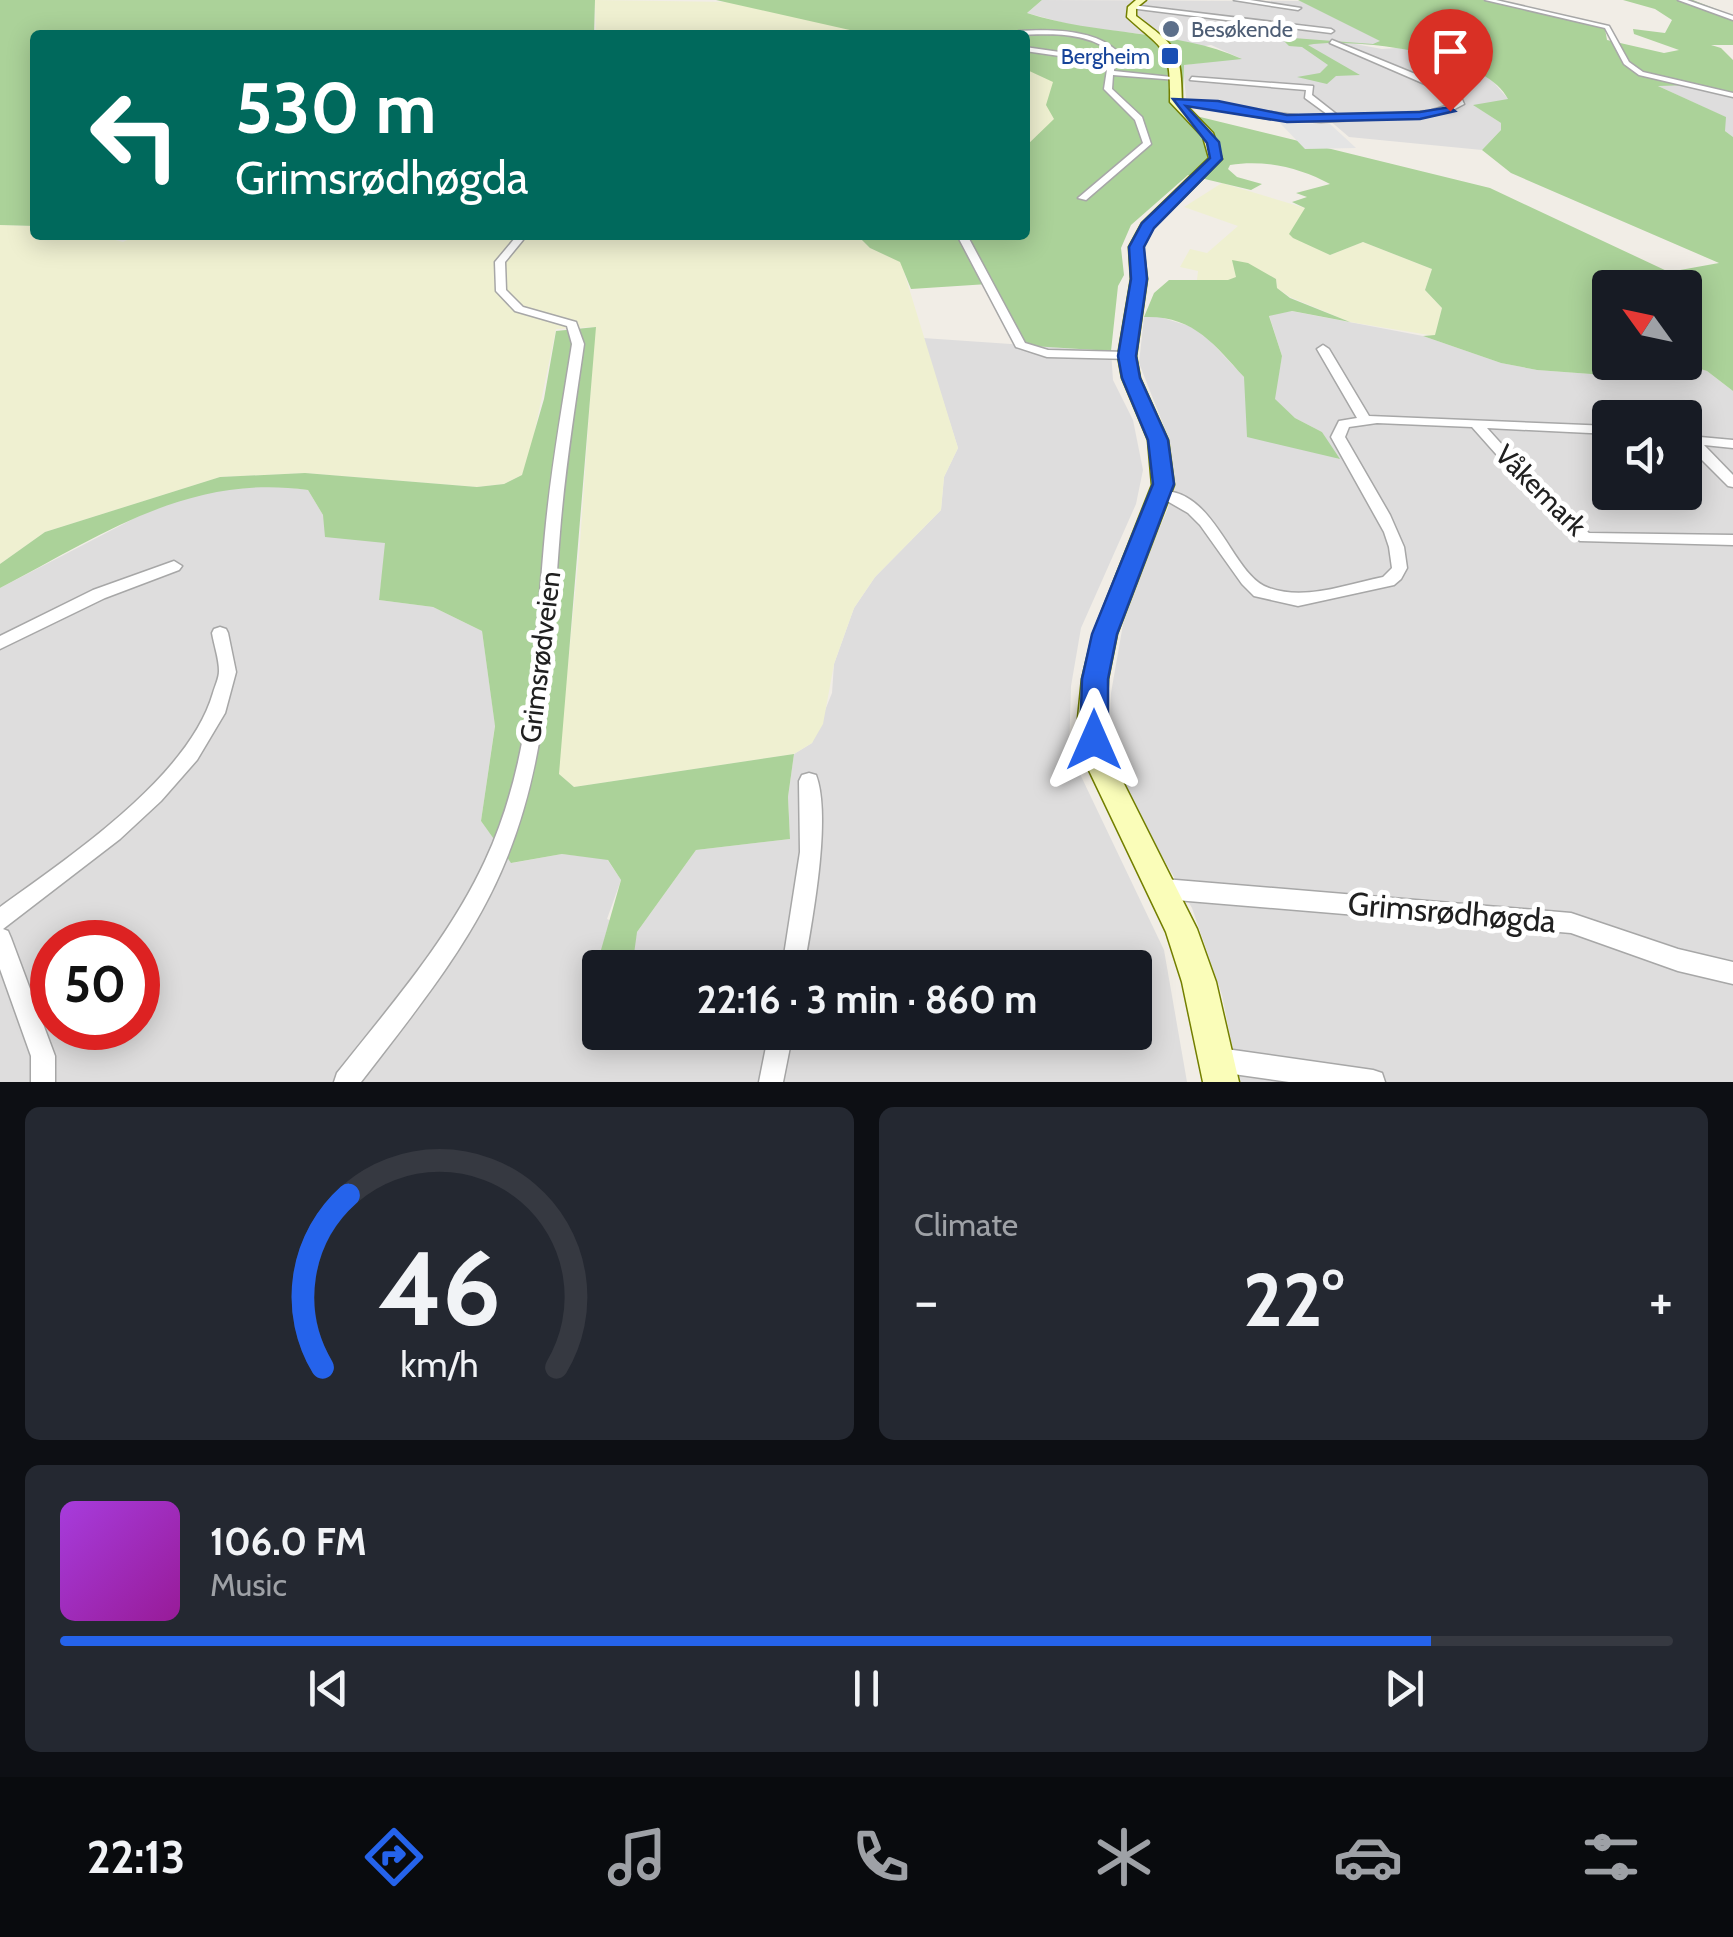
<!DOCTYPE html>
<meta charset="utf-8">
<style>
body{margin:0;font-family:Cabin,sans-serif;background:#242831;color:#f1f3f6;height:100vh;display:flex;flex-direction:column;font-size:38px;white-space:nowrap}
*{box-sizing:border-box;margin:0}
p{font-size:32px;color:#9ea1a6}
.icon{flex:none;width:55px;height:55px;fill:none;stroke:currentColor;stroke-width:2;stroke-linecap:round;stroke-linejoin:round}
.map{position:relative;height:1082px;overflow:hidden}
.details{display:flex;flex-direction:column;gap:25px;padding:25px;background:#0d0f14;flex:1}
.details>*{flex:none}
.guide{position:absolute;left:30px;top:30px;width:1000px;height:210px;border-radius:10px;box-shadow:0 5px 25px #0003;background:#00695c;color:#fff;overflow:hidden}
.needle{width:65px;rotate:303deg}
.fabs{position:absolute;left:1592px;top:270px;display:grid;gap:20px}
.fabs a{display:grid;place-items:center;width:110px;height:110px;border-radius:10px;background:#171b24;box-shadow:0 5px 25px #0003;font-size:50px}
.speed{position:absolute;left:30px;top:920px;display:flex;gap:20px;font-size:50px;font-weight:700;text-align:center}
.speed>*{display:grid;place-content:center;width:130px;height:130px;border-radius:50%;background:#171b24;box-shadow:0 5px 25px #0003;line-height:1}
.speed .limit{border:15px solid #d22;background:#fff;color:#111}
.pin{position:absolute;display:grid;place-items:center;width:85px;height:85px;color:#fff;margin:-102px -42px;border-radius:50% 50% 50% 0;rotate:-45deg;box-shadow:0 0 10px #0007}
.pin .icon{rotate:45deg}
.me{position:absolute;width:110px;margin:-55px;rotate:0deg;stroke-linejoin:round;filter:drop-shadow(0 0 8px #0008)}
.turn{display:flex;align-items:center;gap:35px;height:210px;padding:0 40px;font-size:45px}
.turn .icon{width:130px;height:130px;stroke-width:2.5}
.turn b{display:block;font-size:70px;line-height:85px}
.big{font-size:75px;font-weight:700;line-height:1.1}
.details .widget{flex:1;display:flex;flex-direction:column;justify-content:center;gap:15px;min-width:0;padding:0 35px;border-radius:15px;background:#242831}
.details .dial{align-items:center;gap:0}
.dial svg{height:260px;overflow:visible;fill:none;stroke:#363941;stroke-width:7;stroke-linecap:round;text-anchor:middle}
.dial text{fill:#f1f3f6;stroke:none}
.song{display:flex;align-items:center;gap:30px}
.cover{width:120px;height:120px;border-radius:15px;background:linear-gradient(135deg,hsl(280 70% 55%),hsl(300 70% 35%))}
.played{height:10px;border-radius:5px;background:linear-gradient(90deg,#2563eb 85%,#363941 85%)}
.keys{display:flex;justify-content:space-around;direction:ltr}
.heat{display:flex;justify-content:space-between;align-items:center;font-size:55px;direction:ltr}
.details .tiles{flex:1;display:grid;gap:25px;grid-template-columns:1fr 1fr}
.widget:last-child{grid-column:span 2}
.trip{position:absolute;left:582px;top:950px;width:570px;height:100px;border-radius:10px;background:#171b24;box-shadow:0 5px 25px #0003;font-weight:700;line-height:100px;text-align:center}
.tabs{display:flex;height:160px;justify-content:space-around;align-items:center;background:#090b0e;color:#9ea1a6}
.tabs .icon{width:70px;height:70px}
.tabs .active{color:#2563eb}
.tabs b{font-size:45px;color:#f1f3f6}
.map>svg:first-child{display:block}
.residential{fill:#dedddd;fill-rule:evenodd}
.farmland{fill:#eff0d1}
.forest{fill:#abd299;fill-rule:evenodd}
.parking{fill:#e4e4e4}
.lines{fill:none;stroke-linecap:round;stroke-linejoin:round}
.street-casing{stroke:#a7a7a7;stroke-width:3}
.secondary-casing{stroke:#737f00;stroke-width:3}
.street{fill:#fff;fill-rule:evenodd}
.secondary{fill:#fafdb9;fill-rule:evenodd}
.route{fill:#2563eb;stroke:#184099;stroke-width:2.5}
.service-dot{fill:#5c6f8a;stroke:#fff;stroke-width:4}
.transit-dot{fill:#1a4fb4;stroke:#fff;stroke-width:4}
.labels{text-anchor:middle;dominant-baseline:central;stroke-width:10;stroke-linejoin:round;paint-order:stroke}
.far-service-label{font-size:22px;fill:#4e5e75;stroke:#fff;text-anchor:start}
.far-transit-label{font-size:22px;fill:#164399;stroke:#fff;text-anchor:end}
.street-label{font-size:28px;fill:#202020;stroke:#fff}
.near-street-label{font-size:32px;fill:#202020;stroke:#fff}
</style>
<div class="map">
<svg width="1733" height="1082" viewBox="0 0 1733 1082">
<rect width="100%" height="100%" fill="#f1ede6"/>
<g class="residential">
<polygon points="1042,0 1303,1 1381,41 1374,45 1355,44 1382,49 1410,47 1436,55 1490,78 1509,100 1475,106 1501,123 1501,130 1482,150 1349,137 1329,120 1279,120 1186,98 1183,65 1240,58 1211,45 1199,47 1165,37 1075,26 1027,13"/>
<polygon points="1661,83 1733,93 1733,137 1725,131 1725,117 1658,86"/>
<path d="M1291 311 1423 336 1501 363 1537 370 1618 376 1639 365 1684 364 1707 371 1733 391V1082H1239L1222 995 1192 908 1127 796 1109 744 1111 693 1126 607 1168 508 1173 484 1163 424 1139 363 1144 317H1160L1199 329 1244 377 1248 386 1338 459 1322 432 1295 418 1274 399 1282 356 1269 315ZM1610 418H1685V492H1610Z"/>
<path d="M923 338 1111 351 1113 380 1133 420 1143 470 1136 504 1081 628 1071 686 1069 751 1164 950 1187 1082H0V588L160 505 210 491 273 485 308 490 323 515 386 543 379 600 433 607 482 631 495 725 481 821 512 863 562 854 607 859 621 880 607 919 637 932 696 850 790 839 788 797 794 754 812 743 832 693 834 664 854 608 875 577 941 510 944 477 958 448ZM52 942H138V1028H52ZM600 968H1135V1032H600Z"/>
</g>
<g class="farmland">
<polygon points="595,0 730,2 882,35 596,35"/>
<polygon points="1025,65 1066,88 1045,147 1025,158"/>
<polygon points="1222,183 1305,208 1290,235 1330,255 1363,242 1432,269 1425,290 1442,308 1435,336 1350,322 1290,297 1277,288 1276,279 1264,273 1228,280 1197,280 1198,271 1180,267 1190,249 1207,253 1238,226 1184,207"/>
<polygon points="0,225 35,226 35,235 97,235 123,242 137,235 857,235 870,248 901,262 958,448 944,477 941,510 875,577 854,608 834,664 823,724 812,743 794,754 574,787 559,774 559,754 580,544 595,327 556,329 531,449 522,475 504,484 477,487 305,473 220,477 45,532 0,564"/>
</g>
<g class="forest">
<polygon points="0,0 595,0 594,35 35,35 35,226 0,225"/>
<path d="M716 0H1042L1027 13C1097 36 1176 29 1242 59L1184 65 1183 100 1196 116 1490 188 1669 272 1719 263 1511 173 1482 150 1501 130V123L1473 105 1508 99C1486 53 1353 37 1308 45L1360 75 1336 76 1327 84 1297 77 1320 73 1328 65 1302 47 1289 46 1280 37 1373 44 1380 41 1298 0H1483L1599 26 1605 29 1607 40 1664 53 1679 50 1634 34 1633 29 1665 33 1672 20 1655 9 1623 0H1693L1733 16V45H1711L1721 48 1733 60V93L1693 85 1658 86 1726 117 1725 131 1733 137V391L1707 371 1684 364 1639 365 1618 376 1537 370 1501 363 1423 336 1435 335 1442 308 1425 290 1432 269 1363 242 1330 255 1293 238 1289 234 1305 208 1292 202 1307 197 1296 193 1330 184C1300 168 1264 159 1230 165L1228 169 1237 177 1262 184 1251 190 1188 175 1131 225 1121 248 1124 275 1118 286 1111 351 1014 345 988 284 911 289 900 262 870 248 857 235H1025V147L1054 119 1046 105 1053 82 1025 69V35H872ZM1610 288H1685V362H1610Z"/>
<path d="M1232 260 1248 263 1276 279 1277 288 1290 298 1350 322 1292 311 1269 316 1282 356 1275 399 1295 418 1322 432 1340 459 1247 437 1244 377C1214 344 1193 315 1144 317L1154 293 1169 280H1228L1236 277Z"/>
<path d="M596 327 559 774 574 787 794 754 788 797 790 839 696 850 637 932 634 954 617 957 601 950 621 880 608 860 562 854 511 863 481 821 495 726 482 631 433 607 379 600 385 543 325 537 323 515 308 490C189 473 100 536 0 588V564L45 532 220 477 305 473 477 487 504 484 522 475 544 399 556 331Z"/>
</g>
<polygon class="parking" points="1280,123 1330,124 1356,148 1305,149"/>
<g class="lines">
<defs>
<g id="street">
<polygon points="1234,0 1250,0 1301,8 1298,10"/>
<polygon points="1485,0 1496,0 1609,26 1629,62 1643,72 1733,93 1733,97 1639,75 1624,64 1605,28"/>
<polygon points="1678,0 1687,0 1733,16 1733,20"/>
<polygon points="1132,5 1331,29 1334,31 1331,33 1130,8"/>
<path d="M1019 31C1049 29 1093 29 1116 50L1114 71 1181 78 1177 80 1113 75 1112 89 1142 117 1151 144 1086 200 1078 198 1143 143 1135 120 1104 89 1108 63 1025 51V47L1108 59 1110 51C1082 29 1040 35 1007 35Z"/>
<path d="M1332 40 1447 87 1460 95 1464 104 1451 111 1429 116 1321 122 1270 119 1172 102 1176 100C1229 103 1277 117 1331 117L1305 98 1306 90 1190 80 1192 77 1313 86 1312 95 1340 117 1429 111 1456 103 1454 98 1441 91 1330 43Z"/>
<polygon points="957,235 967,235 1025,343 1048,350 1127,352 1133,356 1131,359 1047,357 1016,347"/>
<path d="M518 237 523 240 505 262 506 290 523 307 576 322 584 344C575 407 565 469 560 532 551 644 549 755 506 860 473 942 414 1013 361 1082H334L337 1073C390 1006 449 939 485 861 533 758 535 643 545 533 551 469 562 407 572 344L567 326 515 311 496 291 495 262 515 238Z"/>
<path d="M1323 345 1329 349 1369 416 1610 426V434L1487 428 1562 511 1589 533 1733 535V545L1580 541 1552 517 1472 427 1377 423 1349 427 1345 437 1390 515 1404 547 1407 568 1401 579 1394 585 1298 606 1254 596 1242 584 1200 525 1188 513 1155 494 1157 491C1216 486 1231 576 1269 588 1306 601 1347 584 1383 577L1392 568 1389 547 1384 532 1331 437 1339 421 1357 418 1317 349Z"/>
<polygon points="1689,436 1733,440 1733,448 1704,445 1733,475 1733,487 1728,486 1685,443 1685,437"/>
<polygon points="174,561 182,566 179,570 105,598 0,649 0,636 93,590"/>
<path d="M220 627 226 629 228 633 236 672 225 713 197 760 161 801 120 839 3 929 8 931 11 938 55 1056V1082H31V1056L0 969V907C69 857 189 777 213 693 215 686 219 678 219 671 219 659 214 645 212 633L214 629Z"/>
<path d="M809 773 816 775C832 817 812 922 804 968H782L800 852 799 781 802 775Z"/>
<polygon points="1164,879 1571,913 1678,949 1733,962 1733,984 1678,971 1571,933 1164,899 1157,896 1153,889 1157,882"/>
<polygon points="769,1032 793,1032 783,1082 759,1082"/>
<polygon points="1219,1048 1373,1070 1382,1073 1385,1082 1289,1082 1219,1072 1211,1068 1207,1060 1211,1052"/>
</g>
<path id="secondary" d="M1136 0H1146L1136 8V16C1177 47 1181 48 1182 101L1213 133 1222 159 1153 228 1143 247 1147 279 1136 356 1140 378 1168 440 1174 485 1117 634 1108 679 1106 718 1113 762 1197 929 1216 982 1239 1082H1203L1182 982 1166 932 1085 762 1078 718 1082 679 1093 634 1152 485 1148 440 1122 378 1118 356 1131 279 1129 247 1142 223 1209 158 1203 137 1170 102C1171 45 1165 52 1127 17L1128 7Z"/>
</defs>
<use href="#street" class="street-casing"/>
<use href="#secondary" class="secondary-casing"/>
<use href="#street" class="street"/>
<use href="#secondary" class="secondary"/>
</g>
<polygon class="route" points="1173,99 1218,101 1287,115 1420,112 1450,107 1455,111 1420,119 1287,122 1186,106 1219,142 1222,159 1154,228 1144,247 1147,279 1136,356 1140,378 1168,440 1174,484 1117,634 1108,679 1108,740 1104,748 1094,751 1084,748 1080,740 1082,679 1092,634 1153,484 1148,440 1122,378 1118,356 1131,279 1129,247 1142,223 1210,158 1207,143"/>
<circle class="service-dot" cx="1171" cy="29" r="10"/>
<rect class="transit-dot" x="1160" y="46" width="20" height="20" rx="5"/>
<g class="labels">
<g class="far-service-label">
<text x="1191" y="29">Besøkende</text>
</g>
<g class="far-transit-label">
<text x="1150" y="56">Bergheim</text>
</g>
<g class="street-label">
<text transform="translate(1541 490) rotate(45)">Våkemark</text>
<text transform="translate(540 657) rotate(-83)">Grimsrødveien</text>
</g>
<g class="near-street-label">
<text transform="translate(1452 912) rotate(5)">Grimsrødhøgda</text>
</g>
</g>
</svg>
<div class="fabs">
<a><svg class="needle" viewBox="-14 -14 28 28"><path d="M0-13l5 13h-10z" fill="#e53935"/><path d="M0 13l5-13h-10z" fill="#9ea1a6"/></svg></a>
<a><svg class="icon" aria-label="sound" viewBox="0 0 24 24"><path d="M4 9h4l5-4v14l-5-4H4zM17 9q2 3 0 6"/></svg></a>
</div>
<div class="speed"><div class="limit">50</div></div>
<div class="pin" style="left:1450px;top:111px;background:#d93025"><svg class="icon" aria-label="arrive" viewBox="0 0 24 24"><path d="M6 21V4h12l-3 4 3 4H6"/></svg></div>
<svg class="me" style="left:1094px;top:740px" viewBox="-20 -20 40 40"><path d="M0-17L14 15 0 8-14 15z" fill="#2563eb" stroke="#fff" stroke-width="4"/></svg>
<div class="trip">22:16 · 3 min · 860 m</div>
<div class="guide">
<div class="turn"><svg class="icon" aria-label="left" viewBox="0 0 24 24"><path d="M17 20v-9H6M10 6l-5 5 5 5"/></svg><div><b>530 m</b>Grimsrødhøgda</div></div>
</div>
</div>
<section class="details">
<div class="tiles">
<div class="widget dial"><svg viewBox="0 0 100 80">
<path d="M14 69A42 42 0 1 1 86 69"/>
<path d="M14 69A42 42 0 0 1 22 16" stroke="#2563eb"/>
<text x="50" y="56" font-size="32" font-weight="700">46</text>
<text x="50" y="72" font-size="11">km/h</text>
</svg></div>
<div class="widget"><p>Climate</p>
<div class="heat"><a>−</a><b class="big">22°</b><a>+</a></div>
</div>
<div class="widget">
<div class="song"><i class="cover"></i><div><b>106.0 FM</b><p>Music</p></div></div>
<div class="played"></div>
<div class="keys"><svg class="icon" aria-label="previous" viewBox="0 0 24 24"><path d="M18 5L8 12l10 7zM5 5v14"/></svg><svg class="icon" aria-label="pause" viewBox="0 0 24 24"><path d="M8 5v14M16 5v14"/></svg><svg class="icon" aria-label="next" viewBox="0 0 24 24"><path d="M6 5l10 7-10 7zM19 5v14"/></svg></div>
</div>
</div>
</section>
<nav class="tabs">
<b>22:13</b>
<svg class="icon active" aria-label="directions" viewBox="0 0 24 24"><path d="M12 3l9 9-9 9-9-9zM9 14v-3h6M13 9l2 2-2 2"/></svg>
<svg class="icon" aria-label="music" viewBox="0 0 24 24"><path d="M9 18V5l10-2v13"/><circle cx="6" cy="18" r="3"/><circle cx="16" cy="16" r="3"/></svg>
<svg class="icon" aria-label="phone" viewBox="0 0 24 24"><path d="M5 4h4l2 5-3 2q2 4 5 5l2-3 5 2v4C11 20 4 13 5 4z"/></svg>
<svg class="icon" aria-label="climate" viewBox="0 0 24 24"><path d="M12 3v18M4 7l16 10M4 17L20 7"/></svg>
<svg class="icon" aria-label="car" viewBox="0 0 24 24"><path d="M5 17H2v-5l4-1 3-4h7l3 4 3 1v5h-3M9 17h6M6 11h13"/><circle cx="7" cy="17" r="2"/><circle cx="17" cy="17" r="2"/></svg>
<svg class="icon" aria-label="filters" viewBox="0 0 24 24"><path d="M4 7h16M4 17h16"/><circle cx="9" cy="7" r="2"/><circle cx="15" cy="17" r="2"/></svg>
</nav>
